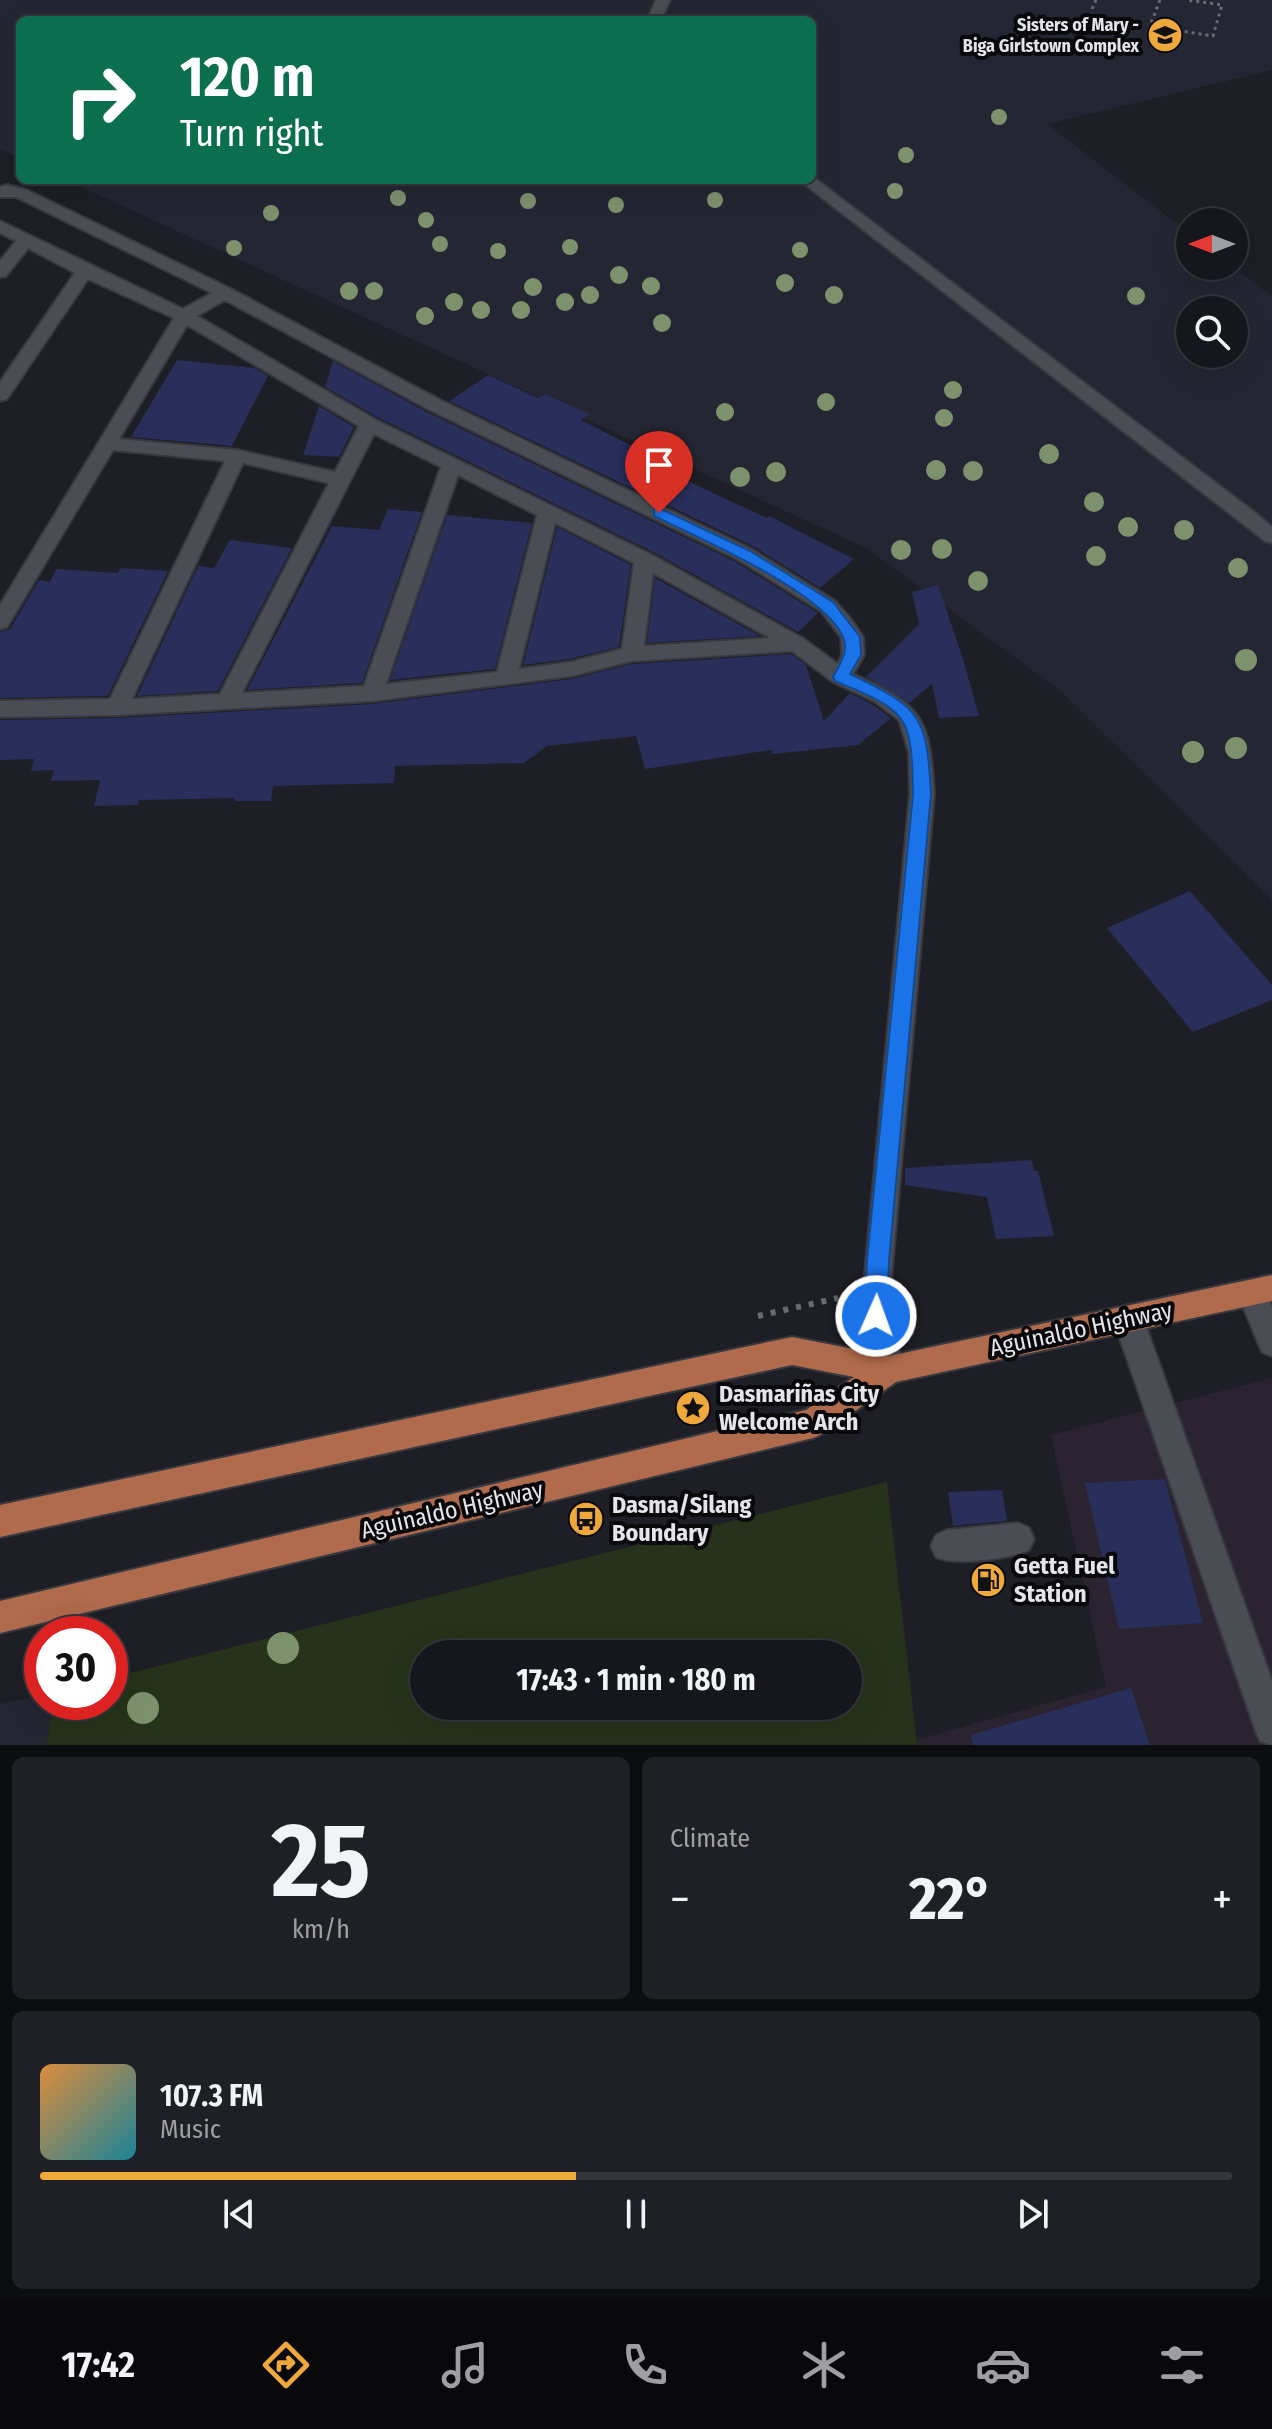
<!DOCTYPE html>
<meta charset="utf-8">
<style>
body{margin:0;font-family:"Fira Sans Condensed",sans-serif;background:#1f2025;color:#f1f3f6;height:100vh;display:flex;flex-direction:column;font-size:30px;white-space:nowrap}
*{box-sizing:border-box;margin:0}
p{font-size:26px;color:#9e9fa3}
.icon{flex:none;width:44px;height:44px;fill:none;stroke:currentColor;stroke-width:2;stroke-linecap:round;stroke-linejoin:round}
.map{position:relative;height:1745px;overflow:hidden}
.panel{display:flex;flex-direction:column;gap:12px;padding:12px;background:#0c0d0f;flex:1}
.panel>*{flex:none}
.banner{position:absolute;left:16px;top:16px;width:800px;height:168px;border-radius:12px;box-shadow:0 8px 32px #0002,0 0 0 2px #35363b;background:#0b6e4f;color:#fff;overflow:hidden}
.needle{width:52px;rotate:270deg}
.buttons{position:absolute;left:1176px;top:208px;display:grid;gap:16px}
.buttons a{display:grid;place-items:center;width:72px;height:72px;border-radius:50%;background:#16171c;box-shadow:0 8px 32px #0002,0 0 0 2px #35363b;font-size:40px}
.speed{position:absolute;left:24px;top:1616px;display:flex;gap:16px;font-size:40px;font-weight:700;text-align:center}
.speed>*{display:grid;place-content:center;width:104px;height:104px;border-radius:50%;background:#16171c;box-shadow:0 8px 32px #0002,0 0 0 2px #35363b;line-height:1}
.speed .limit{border:12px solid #d22;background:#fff;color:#111}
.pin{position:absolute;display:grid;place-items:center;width:68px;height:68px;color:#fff;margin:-82px -34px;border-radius:50% 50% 50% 0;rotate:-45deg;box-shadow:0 0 8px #0007}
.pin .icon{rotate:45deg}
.me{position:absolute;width:88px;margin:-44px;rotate:2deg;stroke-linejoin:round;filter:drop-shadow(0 0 6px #0008)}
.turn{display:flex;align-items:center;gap:28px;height:168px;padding:0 32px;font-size:36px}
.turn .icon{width:104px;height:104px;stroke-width:2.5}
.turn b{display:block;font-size:56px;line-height:68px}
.big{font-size:60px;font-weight:700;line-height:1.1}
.panel .widget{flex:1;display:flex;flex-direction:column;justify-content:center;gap:12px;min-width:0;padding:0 28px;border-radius:12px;background:#1f2025}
.panel .dial{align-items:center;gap:0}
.dial b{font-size:104px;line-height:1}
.song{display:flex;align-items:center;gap:24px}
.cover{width:96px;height:96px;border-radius:12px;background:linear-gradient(135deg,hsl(30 70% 55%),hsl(190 70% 35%))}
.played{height:8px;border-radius:4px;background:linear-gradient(90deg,#eea83c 45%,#35363b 45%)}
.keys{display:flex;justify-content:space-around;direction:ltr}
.heat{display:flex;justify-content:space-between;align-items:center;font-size:44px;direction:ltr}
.panel .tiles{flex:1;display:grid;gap:12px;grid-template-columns:1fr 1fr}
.widget:last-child{grid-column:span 2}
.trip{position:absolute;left:410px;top:1640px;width:452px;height:80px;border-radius:40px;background:#16171c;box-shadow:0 8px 32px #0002,0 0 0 2px #35363b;font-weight:700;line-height:80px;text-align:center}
.dock{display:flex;height:128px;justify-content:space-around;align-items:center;background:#09090b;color:#9e9fa3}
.dock .icon{width:56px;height:56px}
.dock .selected{color:#eea83c}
.dock b{font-size:36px;color:#f1f3f6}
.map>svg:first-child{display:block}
.built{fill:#242733;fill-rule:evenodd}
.industrial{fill:#2c2331}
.green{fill:#26331a;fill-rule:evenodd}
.building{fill:#272f5a}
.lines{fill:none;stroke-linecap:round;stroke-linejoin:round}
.minor-casing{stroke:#38393f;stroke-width:4}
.major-casing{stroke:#38393f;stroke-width:4}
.path-far1{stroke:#6a6b71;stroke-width:3;stroke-dasharray:3 4;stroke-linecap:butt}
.path{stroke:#6a6b71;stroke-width:6;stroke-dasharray:5 8;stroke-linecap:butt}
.minor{fill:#4b4d55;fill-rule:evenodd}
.major{fill:#b06a4c;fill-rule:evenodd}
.tree{fill:#7c926d}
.route{fill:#1a73e8;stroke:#114b97;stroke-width:2}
.labels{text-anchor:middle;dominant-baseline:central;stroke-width:8;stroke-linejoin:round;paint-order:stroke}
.far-poi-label{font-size:18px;font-weight:bold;fill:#e4e5ea;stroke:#09090c;text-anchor:end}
.near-street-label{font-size:24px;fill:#e4e5ea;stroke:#09090c}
.near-poi-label{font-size:24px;font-weight:bold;fill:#e4e5ea;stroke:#09090c;text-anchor:start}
</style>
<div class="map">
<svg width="1272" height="1745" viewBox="0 0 1272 1745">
<rect width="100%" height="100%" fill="#1e1f26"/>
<g class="built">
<path d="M0 0H1272V70L1047 124 1190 234V266H1232L1272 296V900L1063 693 868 549 66 180H812V20H20V159L0 149ZM1190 310H1234V354H1190Z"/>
<polygon points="42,1695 42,1702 55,1702 46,1745 0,1745 0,1704"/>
</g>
<polygon class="industrial" points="1272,1378 1272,1745 917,1745 916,1740 1106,1687 1051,1435"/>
<path class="green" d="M887 1482 917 1745H46L55 1702H110V1678ZM424 1654H848V1706H424Z"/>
<g class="building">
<polygon points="177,360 254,368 268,376 232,446 131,437"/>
<polygon points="333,361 427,412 736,562 818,613 798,632 653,552 377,417 325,387"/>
<polygon points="488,375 538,398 545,394 589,414 581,420 632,446 628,449 698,486 767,518 769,516 854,559 820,588 753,546 449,401"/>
<polygon points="319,406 354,427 339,457 303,455"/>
<polygon points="388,509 422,512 362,683 247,690 332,526 379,530"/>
<polygon points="447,515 532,523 495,669 390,680"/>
<polygon points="557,527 631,565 619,647 570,659 523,665"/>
<polygon points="230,540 292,548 218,691 137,696 198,566 214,568"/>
<polygon points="120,568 168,571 108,696 0,698 0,632 10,629 39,580 50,582 56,569 118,573"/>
<polygon points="655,578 760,636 647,643"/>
<polygon points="938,585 963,659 979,716 939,718 932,684 909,703 866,677 919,624 912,592"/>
<polygon points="791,654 806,665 824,721 850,693 872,704 891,718 858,745 773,754 771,750 645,769 636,736 547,746 524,763 395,766 394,783 273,786 271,801 234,801 235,798 139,800 138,805 94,806 100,780 51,781 54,770 31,771 34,759 0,760 0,720 117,718 372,704 571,679 632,664"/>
<polygon points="1190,891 1272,985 1272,1000 1193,1032 1107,928"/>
<polygon points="1032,1160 1034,1171 1038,1171 1054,1236 996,1239 987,1197 905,1185 905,1168"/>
<polygon points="1165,1479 1203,1623 1119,1629 1085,1483"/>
<polygon points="1002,1490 1007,1521 953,1526 948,1492"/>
<polygon points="1131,1688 1150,1745 973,1745 971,1735"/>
</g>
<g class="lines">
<defs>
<g id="minor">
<polygon points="656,0 670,0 661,20 647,20"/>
<polygon points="813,177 1253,511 1272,527 1272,543 1265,541 799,180 812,180"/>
<path d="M7 185 27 190 231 289 442 401 751 549 835 601 850 618 863 637 864 655 853 674C924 707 929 716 934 794L890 1291 891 1316 904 1370 900 1380 889 1384 878 1380 861 1316 910 794 909 753 899 720 874 701 833 682 792 651 632 661 571 676 372 701 117 715 0 717V701L110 699 225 461 113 450 7 627 0 629V605L174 318 88 279 7 399 0 401V382L75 273 28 248 6 276 0 277V261L16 241 0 233V221L183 309 212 293 16 197H0V187ZM225 300 428 409 737 559 821 611 841 637 842 655 838 664 804 639 652 555 376 420 197 316ZM187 325 359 426 335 472 237 450 119 439ZM374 434 441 467 364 686 242 693ZM243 463 329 483 220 694 132 699ZM458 475 537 515 497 672 386 684ZM555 523 634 563 622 649 571 662 519 669ZM653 573 770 638 644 646Z"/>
<polygon points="1252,1281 1262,1285 1272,1307 1272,1356 1262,1352 1238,1294 1242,1285"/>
<polygon points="1128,1305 1138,1309 1143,1318 1272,1681 1272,1745 1260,1741 1255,1729 1113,1318 1118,1309"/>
<path d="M1018 1523 1029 1528 1034 1539 1029 1550C1009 1559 956 1566 936 1557L931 1546 936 1535 947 1530Z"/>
</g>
<polygon id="major" points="1272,1275 1272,1301 896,1382 824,1433 813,1438 0,1633 0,1601 806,1410 854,1377 792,1365 0,1537 0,1505 792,1337 889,1356"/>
</defs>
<use href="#minor" class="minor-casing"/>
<use href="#major" class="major-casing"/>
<g class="path-far1">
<polyline points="1160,0 1150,26 1213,36 1222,5 1187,0"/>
<polyline points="1092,9 1096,0"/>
</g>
<polyline class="path" points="758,1316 838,1298"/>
<use href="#minor" class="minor"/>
<use href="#major" class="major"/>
</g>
<g class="tree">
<circle cx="999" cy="117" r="8"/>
<circle cx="906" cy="155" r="8"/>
<circle cx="895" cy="191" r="8"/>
<circle cx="398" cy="198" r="8"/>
<circle cx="715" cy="200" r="8"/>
<circle cx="528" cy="201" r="8"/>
<circle cx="616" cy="205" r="8"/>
<circle cx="271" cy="213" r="8"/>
<circle cx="426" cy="220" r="8"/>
<circle cx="440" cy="244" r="8"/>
<circle cx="570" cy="247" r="8"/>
<circle cx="234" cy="248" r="8"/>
<circle cx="800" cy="250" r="8"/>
<circle cx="498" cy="251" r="8"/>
<circle cx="619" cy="275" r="9"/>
<circle cx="785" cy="283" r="9"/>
<circle cx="651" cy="286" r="9"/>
<circle cx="533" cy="287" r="9"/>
<circle cx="349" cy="291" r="9"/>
<circle cx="374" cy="291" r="9"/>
<circle cx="590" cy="295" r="9"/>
<circle cx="834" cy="295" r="9"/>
<circle cx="1136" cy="296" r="9"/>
<circle cx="454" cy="302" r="9"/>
<circle cx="565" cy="302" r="9"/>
<circle cx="481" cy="310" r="9"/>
<circle cx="521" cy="310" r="9"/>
<circle cx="425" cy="316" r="9"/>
<circle cx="662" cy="323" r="9"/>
<circle cx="953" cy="390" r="9"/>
<circle cx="826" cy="402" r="9"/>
<circle cx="725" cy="412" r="9"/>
<circle cx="944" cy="418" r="9"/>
<circle cx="1049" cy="454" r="10"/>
<circle cx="936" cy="470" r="10"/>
<circle cx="973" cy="471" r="10"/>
<circle cx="776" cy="472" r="10"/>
<circle cx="740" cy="477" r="10"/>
<circle cx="1094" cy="502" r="10"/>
<circle cx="1128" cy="527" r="10"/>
<circle cx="1184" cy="530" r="10"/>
<circle cx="942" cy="549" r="10"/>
<circle cx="901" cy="550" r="10"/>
<circle cx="1096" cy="556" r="10"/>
<circle cx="1238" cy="568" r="10"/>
<circle cx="978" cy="581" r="10"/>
<circle cx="1246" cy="660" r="11"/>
<circle cx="1236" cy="748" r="11"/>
<circle cx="1193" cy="752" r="11"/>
<circle cx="283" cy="1648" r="16"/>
<circle cx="143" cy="1708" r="16"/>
</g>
<path class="route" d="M659 508 750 551 833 602 860 637 861 655 850 674C921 708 927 715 931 794L889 1261 887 1316 883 1323 876 1326 868 1323 865 1316 867 1261 913 794C912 774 914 736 901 719 887 700 855 690 835 681L833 677C840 664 849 651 843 637 824 592 699 538 654 516V509Z"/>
<defs>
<symbol id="school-disc" viewBox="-11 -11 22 22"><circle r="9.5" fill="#eea83c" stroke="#09090c"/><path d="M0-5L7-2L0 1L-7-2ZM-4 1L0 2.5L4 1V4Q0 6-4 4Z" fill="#111"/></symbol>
<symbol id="sight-disc" viewBox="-11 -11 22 22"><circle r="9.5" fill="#eea83c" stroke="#09090c"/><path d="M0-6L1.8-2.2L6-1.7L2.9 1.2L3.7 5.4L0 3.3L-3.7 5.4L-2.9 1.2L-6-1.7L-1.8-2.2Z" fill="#111"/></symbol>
<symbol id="bus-disc" viewBox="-11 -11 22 22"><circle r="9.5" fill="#eea83c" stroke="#09090c"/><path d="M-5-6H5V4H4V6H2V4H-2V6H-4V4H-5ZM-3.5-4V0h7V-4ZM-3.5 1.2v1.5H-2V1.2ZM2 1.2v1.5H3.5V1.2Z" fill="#111"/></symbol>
<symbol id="fuel-disc" viewBox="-11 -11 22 22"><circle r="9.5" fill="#eea83c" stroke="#09090c"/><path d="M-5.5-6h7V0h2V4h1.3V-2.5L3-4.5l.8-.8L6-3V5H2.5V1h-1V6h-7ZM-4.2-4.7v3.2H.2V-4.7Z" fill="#111"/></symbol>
</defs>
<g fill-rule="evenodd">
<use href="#school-disc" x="1145" y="15" width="40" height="40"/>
<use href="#sight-disc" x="673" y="1388" width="40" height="40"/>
<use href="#bus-disc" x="566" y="1499" width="40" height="40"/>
<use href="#fuel-disc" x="968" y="1560" width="40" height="40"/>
</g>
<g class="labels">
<g class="far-poi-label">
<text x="1139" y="25">Sisters of Mary -<tspan x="1139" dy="21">Biga Girlstown Complex</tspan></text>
</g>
<g class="near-street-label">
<text transform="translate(1081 1329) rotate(-12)">Aguinaldo Highway</text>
<text transform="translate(452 1510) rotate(-13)">Aguinaldo Highway</text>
</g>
<g class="near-poi-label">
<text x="719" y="1394">Dasmariñas City<tspan x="719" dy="28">Welcome Arch</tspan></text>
<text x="612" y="1505">Dasma/Silang<tspan x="612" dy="28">Boundary</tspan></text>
<text x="1014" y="1566">Getta Fuel<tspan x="1014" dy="28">Station</tspan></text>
</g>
</g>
</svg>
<div class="buttons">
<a><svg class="needle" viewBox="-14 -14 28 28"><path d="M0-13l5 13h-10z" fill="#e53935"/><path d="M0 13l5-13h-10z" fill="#9e9fa3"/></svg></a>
<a><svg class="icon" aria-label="search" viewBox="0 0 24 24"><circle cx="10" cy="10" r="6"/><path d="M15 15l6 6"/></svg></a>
</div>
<div class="speed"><div class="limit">30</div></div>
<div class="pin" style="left:659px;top:513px;background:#d93025"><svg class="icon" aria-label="arrive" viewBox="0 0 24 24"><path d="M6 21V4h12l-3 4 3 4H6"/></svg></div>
<svg class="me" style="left:876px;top:1316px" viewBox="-20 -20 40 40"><circle r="17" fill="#1a73e8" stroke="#fff" stroke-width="3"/><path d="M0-11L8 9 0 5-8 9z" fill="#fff"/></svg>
<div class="trip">17:43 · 1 min · 180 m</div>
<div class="banner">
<div class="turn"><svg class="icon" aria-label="right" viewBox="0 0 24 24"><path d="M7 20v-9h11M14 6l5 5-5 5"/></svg><div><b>120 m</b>Turn right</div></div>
</div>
</div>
<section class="panel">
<div class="tiles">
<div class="widget dial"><b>25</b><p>km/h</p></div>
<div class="widget"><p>Climate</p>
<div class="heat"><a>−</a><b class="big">22°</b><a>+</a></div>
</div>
<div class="widget">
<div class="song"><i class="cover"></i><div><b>107.3 FM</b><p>Music</p></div></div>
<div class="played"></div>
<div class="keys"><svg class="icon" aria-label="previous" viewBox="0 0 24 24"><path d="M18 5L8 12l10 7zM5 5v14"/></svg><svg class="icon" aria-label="pause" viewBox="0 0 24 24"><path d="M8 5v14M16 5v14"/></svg><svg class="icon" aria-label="next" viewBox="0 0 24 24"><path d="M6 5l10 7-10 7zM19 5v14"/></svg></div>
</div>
</div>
</section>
<nav class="dock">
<b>17:42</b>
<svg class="icon selected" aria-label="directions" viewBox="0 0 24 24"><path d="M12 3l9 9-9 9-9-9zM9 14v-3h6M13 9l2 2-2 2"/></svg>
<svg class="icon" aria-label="music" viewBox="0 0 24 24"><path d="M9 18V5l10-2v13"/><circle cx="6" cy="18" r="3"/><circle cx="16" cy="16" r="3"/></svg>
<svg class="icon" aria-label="phone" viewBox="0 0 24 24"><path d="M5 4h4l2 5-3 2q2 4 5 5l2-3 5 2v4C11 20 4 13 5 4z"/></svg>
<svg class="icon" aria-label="climate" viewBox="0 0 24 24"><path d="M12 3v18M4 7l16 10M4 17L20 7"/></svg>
<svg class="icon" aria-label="car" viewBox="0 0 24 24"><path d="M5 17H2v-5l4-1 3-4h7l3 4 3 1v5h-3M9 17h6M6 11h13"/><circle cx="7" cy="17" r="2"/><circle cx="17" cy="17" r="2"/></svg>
<svg class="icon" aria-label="filters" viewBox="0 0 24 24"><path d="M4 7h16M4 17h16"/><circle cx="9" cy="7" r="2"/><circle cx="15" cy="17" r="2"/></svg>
</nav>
